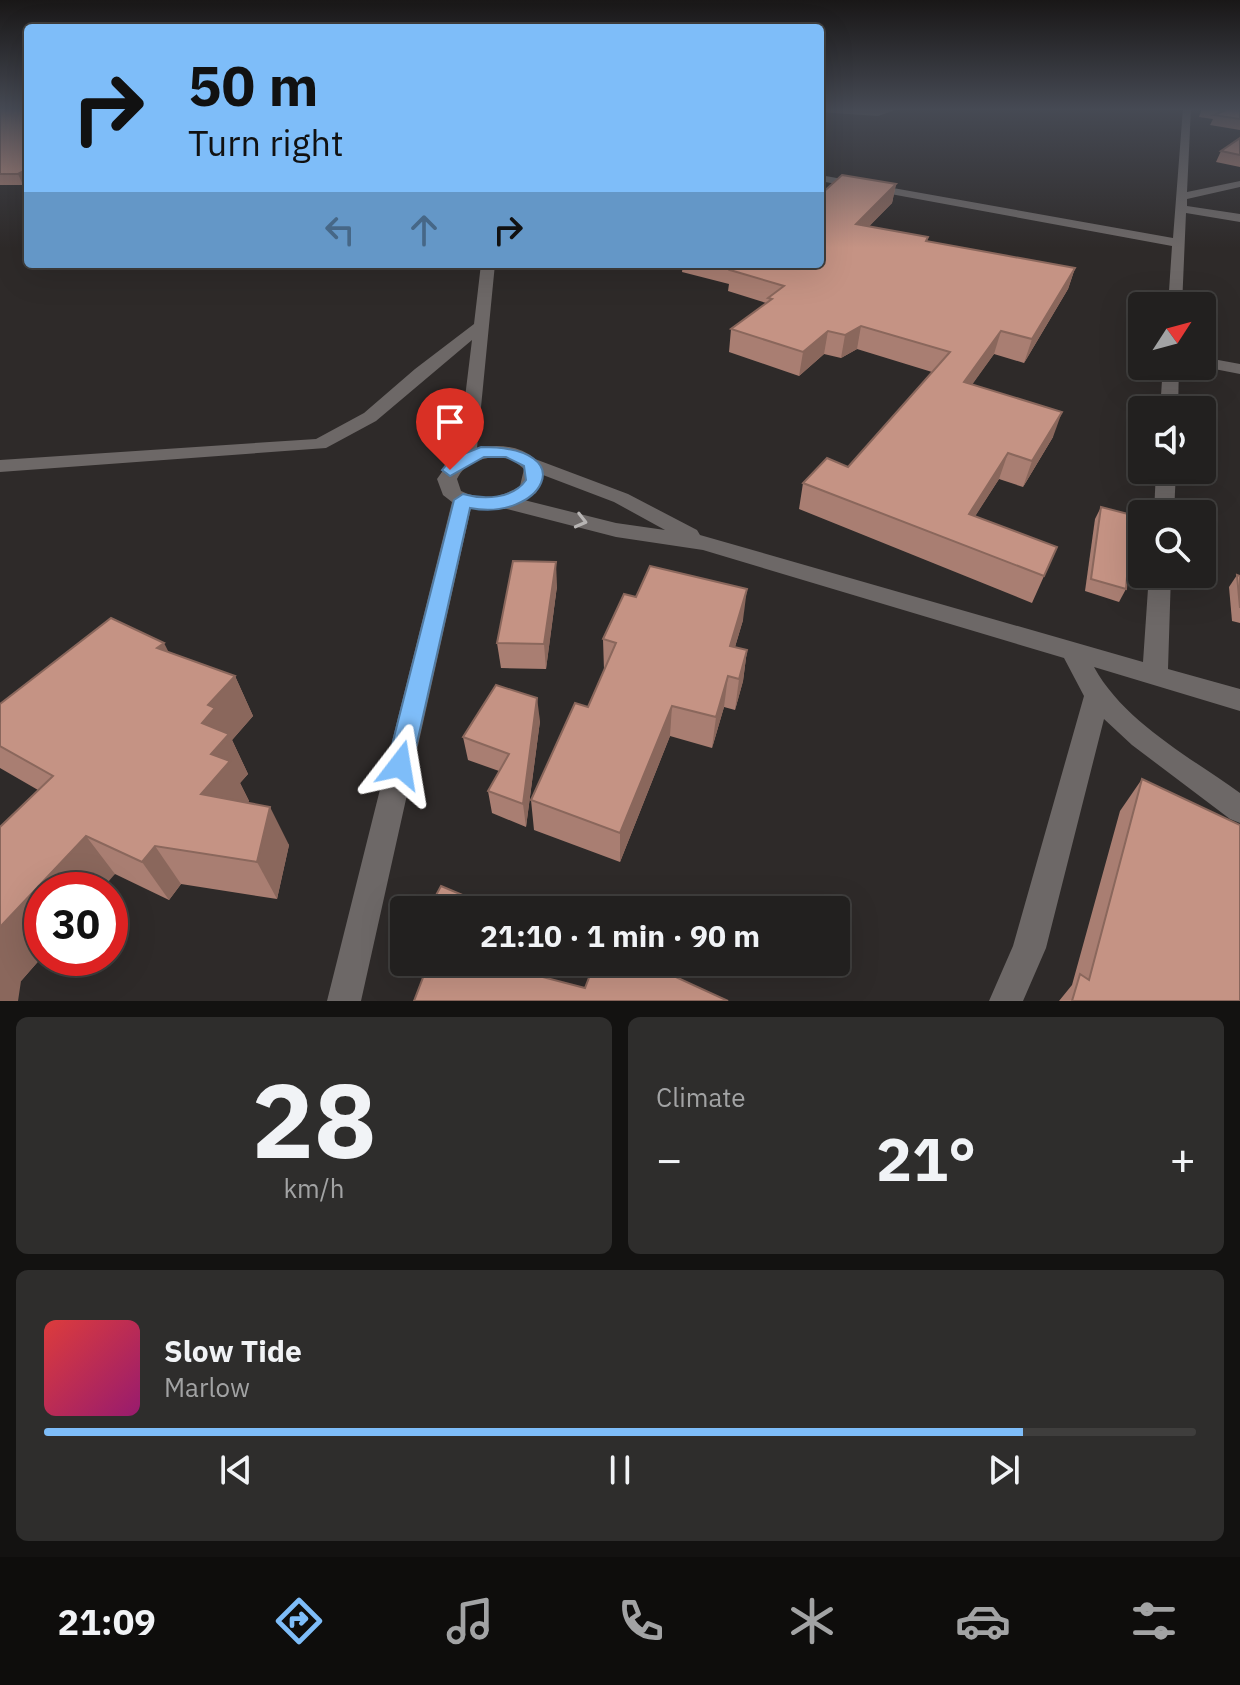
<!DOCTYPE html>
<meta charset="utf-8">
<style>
body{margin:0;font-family:"IBM Plex Sans",sans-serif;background:#2e2d2c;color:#f1f3f6;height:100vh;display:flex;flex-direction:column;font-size:30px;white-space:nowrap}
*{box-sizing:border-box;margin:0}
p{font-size:26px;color:#a2a3a4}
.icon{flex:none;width:44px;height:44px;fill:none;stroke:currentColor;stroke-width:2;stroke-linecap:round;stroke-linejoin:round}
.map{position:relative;height:1001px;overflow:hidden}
.drawer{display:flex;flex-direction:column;gap:16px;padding:16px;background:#131211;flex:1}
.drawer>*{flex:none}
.banner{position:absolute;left:24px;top:24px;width:800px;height:244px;border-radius:8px;box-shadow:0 8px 32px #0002,0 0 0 2px #3f3e3d;background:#7ebdf9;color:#111;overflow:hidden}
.needle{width:52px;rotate:54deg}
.fabs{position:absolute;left:1128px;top:292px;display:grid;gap:16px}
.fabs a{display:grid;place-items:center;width:88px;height:88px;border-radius:8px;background:#22201f;box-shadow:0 8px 32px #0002,0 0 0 2px #3f3e3d;font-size:40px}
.speed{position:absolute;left:24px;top:872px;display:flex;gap:16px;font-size:40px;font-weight:700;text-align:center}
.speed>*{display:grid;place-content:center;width:104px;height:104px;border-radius:50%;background:#22201f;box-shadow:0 8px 32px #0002,0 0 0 2px #3f3e3d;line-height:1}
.speed .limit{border:12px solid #d22;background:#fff;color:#111}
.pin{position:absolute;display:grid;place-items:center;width:68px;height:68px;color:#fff;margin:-82px -34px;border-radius:50% 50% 50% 0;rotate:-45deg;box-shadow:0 0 8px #0007}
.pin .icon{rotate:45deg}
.me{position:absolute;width:88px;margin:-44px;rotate:14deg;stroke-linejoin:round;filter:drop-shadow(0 0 6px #0008)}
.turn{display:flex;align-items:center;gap:28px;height:168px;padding:0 32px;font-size:36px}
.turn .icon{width:104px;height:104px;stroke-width:2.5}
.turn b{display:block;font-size:56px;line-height:68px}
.lanes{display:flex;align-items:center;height:76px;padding:0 32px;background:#0003;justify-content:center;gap:40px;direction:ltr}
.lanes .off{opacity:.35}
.big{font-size:60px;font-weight:800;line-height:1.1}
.drawer .widget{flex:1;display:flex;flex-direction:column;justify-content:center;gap:12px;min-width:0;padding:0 28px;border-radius:12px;background:#2e2d2c}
.drawer .dial{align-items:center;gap:0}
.dial b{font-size:104px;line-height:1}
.song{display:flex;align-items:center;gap:24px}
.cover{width:96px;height:96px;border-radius:12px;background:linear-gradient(135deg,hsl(0 70% 55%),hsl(320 70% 35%))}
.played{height:8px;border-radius:4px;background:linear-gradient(90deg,#7ebdf9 85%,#3f3e3d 85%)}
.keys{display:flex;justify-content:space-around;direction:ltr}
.heat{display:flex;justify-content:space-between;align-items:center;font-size:44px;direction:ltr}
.drawer .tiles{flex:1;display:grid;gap:16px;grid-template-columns:1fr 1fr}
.widget:last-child{grid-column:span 2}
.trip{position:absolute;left:390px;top:896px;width:460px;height:80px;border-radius:8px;background:#22201f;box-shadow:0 8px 32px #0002,0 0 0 2px #3f3e3d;font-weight:800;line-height:80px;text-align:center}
.tab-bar{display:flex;height:128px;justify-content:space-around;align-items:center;background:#0e0d0c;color:#a2a3a4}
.tab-bar .icon{width:56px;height:56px}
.tab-bar .current{color:#7ebdf9}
.tab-bar b{font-size:36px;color:#f1f3f6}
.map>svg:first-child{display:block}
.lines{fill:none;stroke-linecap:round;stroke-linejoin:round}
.minor{fill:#6d6867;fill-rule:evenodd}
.wall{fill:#a97e72}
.shaded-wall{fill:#8a675c}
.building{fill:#c59384;stroke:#8a675c;stroke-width:2}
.oneway{stroke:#b7b4b3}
.route{fill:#7ebdf9;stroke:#527ba2;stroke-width:2}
</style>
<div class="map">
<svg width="1240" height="1001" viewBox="0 0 1240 1001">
<rect width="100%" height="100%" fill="#2e2a29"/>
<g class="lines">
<g class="minor">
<polygon points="820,108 901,108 878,116 820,112"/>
<polygon points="1183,108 1191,108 1187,192 1240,181 1240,187 1187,199 1187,206 1240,214 1240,222 1186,213 1182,306 1168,306 1172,246 820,181 820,175 1173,238"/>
<path d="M481 264H495L477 448C497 444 519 445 535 459L628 494 697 530 700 535 1143 662 1149 574H1171L1168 669 1240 689V711L1094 667C1124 722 1190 757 1240 793V823L1230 819 1132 745 1104 719 1046 948 1023 1001H989L1013 946 1084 696 1064 658 703 550 616 537 503 508H471L361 1001H327L452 502 443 495 437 479 449 462 458 455 472 340 376 421 326 448 0 472V460L316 439 364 413 415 369 474 324ZM495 457 512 459 524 469 520 486C501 498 482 501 461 491L457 479C465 463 478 459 495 457ZM543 475 614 502 665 530 616 523 524 500 536 493Z"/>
<polygon points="1202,357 1240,364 1240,374 1199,366 1202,366"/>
<polygon points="1163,366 1179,366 1178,410 1160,410"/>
<polygon points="1156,470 1176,470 1174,514 1154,514"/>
</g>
</g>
<g class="wall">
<polygon points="0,108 28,108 28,182 23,185 0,185"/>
<polygon points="1202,108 1240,108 1240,130 1210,125 1213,119 1199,117"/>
<polygon points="1240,138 1240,167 1216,162 1221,151"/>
<polygon points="896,184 892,203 869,226 927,241 1075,268 1068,289 1024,363 994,354 972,384 1053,437 1023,487 999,479 975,516 1057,547 1032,603 799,509 803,483 848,467 932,372 857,349 841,358 824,354 799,376 729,352 731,329 766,303 728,291 729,284 682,272 683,264 820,264"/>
<polygon points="1101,507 1126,589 1119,602 1085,591 1095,519"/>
<polygon points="1237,575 1240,576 1240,623 1232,621 1229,587"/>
<polygon points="557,586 546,669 501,668 497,643"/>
<polygon points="743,620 735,647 747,650 743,681 735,710 724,707 712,748 670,736 620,862 534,830 531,800 588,707 604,670 603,639"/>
<polygon points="169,652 235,676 253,716 232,740 248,774 240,783 249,801 248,802 289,845 277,899 181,884 169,900 115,874 42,890 42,957 21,981 38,790 0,768 0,704"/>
<polygon points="540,721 526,827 492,813 488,791 499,771 468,760 463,737"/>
<polygon points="1142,779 1240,1001 1059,1001 1072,985 1120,811"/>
</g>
<g class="shaded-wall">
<polygon points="28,169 28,182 23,185 18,174"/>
<polygon points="896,184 892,203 852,244 856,224"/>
<polygon points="1075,268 1068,289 1024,363 1032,339"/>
<polygon points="861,326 857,349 841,358 845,335"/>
<polygon points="828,331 824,354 799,376 803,352"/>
<polygon points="1001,331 994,354 957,406 964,382"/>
<polygon points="1062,412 1053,437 1023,487 1032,461"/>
<polygon points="1008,453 999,479 960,540 969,514"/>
<polygon points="556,562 557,586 546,669 544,644"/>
<polygon points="747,589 743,620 726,677 730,646"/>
<polygon points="164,643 184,682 157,648"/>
<polygon points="747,650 743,681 735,710 739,679"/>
<polygon points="235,676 253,716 232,740 248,774 240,783 249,801 223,833 201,794 202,723 208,705"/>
<polygon points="728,676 724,707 712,748 716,717"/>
<polygon points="537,698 540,721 526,827 523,804"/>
<polygon points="672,706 670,736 620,862 620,833"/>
<polygon points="270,807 289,845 277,899 257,862"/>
<polygon points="86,836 115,874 101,890 42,890 42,957 21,981 18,1001 0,1001 0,927"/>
<polygon points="155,846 181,884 169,900 142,862"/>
<polygon points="485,962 503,962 491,988"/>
</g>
<g class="building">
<polygon points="0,108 28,108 28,169 18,174 0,174"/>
<polygon points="1210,108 1240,108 1240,119 1214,115 1224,111"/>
<polygon points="1240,138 1240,155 1221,151"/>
<polygon points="842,175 896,184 856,224 928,237 926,241 1075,268 1032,339 1001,331 964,382 1062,412 1032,461 1008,453 969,514 1057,547 1044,576 803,483 827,458 848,467 950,352 861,326 845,335 828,331 803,352 731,329 772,299 768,298 784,286 730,270 738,264 736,264 820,264 820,195"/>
<polygon points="1101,507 1132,515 1126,589 1091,579"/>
<polygon points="513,561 556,562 544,644 497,643"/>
<polygon points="650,566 747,589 730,646 747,650 739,679 728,676 716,717 672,706 620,833 531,800 575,703 588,707 616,643 603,639 624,594 636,597"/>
<polygon points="1237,575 1240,576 1240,608"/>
<polygon points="111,618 164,643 157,648 235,676 208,705 215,708 202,723 229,734 211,754 230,761 201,794 270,807 257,862 155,846 142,862 86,836 0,927 0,827 53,776 0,746 0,704"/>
<polygon points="496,685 537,698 523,804 488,791 509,754 463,737"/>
<polygon points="1142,779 1240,825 1240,1001 1072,1001 1080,974 1089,980"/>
<polygon points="441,886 498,910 428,910"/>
<polygon points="429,962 485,962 585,988 595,962 658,962 656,968 728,1001 414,1001"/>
</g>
<defs><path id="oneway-chevron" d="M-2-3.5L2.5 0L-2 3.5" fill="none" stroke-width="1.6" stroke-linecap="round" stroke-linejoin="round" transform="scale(2)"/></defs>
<use class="oneway" href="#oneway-chevron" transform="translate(581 521) rotate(14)"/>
<linearGradient id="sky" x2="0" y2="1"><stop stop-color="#191717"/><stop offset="0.44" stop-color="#464a54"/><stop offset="1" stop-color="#464a54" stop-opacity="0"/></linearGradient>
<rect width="1240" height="248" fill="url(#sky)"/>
<path class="route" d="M481 447C586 447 540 522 470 508L412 765 409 773 400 776 391 773 387 765 454 500 463 494C484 500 513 499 526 480L524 466 506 457H484L450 476 442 470 451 459Z"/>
</svg>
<div class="fabs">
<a><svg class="needle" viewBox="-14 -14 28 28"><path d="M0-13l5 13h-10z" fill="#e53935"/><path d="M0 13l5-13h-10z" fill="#a2a3a4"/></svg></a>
<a><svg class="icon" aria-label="sound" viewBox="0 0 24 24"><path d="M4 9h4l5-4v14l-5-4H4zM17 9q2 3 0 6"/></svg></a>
<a><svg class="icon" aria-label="search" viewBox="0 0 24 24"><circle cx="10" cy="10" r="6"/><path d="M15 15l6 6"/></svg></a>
</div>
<div class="speed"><div class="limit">30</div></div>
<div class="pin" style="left:450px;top:470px;background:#d93025"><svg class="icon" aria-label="arrive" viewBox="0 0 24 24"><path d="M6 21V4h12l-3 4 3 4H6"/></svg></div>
<svg class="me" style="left:400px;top:765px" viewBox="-20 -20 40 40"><path d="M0-17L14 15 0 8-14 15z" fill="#7ebdf9" stroke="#fff" stroke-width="4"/></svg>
<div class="trip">21:10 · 1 min · 90 m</div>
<div class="banner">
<div class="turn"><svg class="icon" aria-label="right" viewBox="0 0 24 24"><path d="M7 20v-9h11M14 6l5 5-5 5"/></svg><div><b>50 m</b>Turn right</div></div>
<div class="lanes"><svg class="icon off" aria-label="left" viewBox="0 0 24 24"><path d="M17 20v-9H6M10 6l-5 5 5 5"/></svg><svg class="icon off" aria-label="ahead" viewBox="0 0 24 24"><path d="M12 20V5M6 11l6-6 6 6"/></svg><svg class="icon" aria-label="right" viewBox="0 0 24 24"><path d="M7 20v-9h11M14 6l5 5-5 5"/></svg></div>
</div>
</div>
<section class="drawer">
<div class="tiles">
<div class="widget dial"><b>28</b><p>km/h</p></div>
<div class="widget"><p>Climate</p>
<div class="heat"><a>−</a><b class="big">21°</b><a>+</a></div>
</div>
<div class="widget">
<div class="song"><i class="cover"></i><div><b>Slow Tide</b><p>Marlow</p></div></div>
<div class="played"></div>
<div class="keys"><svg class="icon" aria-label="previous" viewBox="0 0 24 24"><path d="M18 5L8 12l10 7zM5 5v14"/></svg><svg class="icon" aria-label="pause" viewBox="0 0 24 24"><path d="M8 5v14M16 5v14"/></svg><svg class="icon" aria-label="next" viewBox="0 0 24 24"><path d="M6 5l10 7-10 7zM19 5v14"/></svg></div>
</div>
</div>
</section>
<nav class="tab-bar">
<b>21:09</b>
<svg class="icon current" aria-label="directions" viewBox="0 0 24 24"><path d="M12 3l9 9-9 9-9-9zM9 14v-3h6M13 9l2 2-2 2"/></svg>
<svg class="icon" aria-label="music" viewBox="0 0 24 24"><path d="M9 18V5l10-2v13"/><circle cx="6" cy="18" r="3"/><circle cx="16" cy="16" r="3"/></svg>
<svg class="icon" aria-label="phone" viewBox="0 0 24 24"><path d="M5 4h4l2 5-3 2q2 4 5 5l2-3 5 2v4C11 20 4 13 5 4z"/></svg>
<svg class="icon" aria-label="climate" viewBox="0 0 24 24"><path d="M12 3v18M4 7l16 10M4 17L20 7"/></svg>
<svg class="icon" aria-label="car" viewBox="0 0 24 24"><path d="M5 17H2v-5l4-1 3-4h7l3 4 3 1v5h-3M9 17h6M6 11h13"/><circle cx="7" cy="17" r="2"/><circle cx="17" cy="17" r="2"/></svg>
<svg class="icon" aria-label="filters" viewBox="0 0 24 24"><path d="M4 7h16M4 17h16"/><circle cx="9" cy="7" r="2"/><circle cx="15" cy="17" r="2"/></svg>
</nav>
